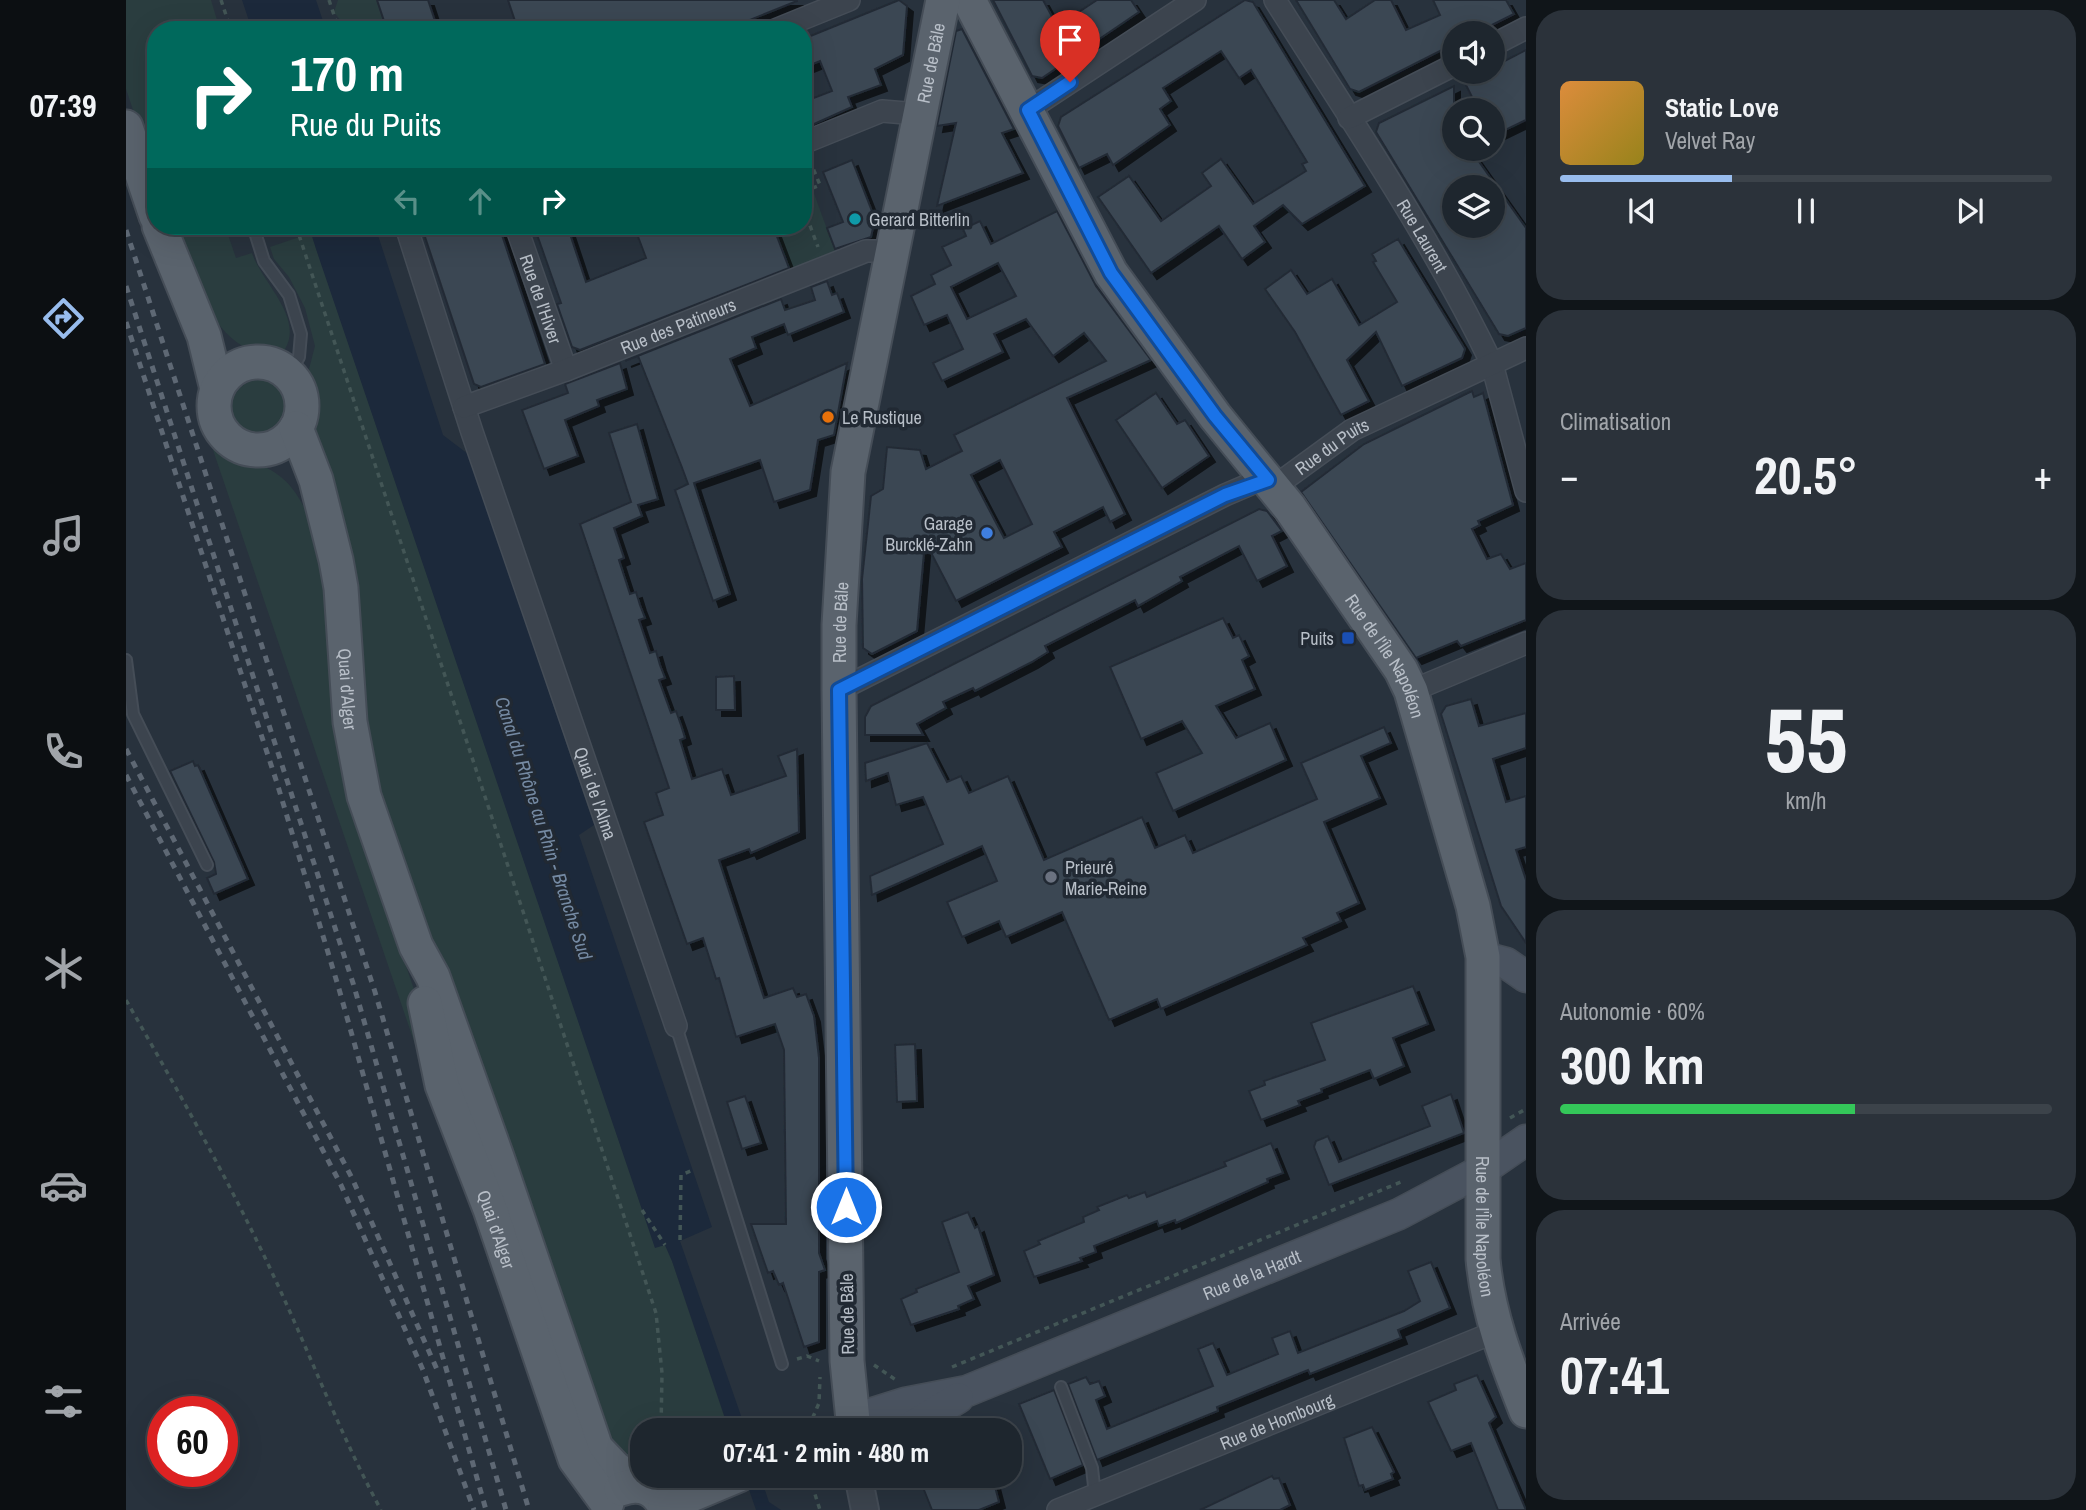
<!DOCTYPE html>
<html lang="fr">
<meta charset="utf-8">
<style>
body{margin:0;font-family:"Archivo Narrow",sans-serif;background:#2b323a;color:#f1f3f6;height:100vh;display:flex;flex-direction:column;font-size:26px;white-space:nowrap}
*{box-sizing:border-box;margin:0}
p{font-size:23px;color:#a1a5aa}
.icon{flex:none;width:38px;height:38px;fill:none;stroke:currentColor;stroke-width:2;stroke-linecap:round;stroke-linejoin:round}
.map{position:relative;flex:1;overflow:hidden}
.panel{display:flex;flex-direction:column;gap:10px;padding:10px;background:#101519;width:560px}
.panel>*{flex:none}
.hud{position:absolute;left:21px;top:21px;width:665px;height:214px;border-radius:28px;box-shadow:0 7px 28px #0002,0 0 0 2px #3c434a;background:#00695c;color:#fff;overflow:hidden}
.fabs{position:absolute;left:1316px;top:21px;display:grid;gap:14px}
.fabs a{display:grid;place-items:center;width:63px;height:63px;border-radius:50%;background:#1e262e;box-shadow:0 7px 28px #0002,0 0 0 2px #3c434a;font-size:35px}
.speed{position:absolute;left:21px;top:1396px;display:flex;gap:14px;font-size:35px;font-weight:700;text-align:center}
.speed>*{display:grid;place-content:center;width:91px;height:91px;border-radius:50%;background:#1e262e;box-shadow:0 7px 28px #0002,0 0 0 2px #3c434a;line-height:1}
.speed .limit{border:10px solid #d22;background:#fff;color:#111}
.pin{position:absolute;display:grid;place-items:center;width:60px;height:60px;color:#fff;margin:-72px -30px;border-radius:50% 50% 50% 0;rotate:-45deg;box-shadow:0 0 7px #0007}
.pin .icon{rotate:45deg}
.me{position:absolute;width:77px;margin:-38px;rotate:0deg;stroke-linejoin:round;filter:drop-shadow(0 0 5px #0008)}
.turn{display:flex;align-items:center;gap:24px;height:147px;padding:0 28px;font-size:32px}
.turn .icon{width:91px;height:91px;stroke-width:2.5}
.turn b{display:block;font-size:49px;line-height:60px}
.lanes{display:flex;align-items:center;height:66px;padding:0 28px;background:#0003;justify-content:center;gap:35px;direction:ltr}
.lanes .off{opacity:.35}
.big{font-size:52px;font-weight:700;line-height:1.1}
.panel .card{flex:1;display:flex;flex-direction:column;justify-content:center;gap:10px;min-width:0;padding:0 24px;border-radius:28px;background:#2b323a}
.panel .dial{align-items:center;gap:0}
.dial b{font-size:91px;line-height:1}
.song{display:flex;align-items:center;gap:21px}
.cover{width:84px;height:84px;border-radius:10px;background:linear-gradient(135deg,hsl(30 70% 55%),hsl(50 70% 35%))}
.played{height:7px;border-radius:4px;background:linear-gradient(90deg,#98bced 35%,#3c434a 35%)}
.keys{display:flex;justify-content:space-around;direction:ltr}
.heat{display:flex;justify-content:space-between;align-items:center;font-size:38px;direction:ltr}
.charge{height:10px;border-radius:5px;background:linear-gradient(90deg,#34c759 60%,#3c434a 0)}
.trip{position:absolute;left:504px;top:1418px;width:392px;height:70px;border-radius:28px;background:#1e262e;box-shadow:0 7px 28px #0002,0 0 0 2px #3c434a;font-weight:700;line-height:70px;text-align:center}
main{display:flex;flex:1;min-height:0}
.tabs{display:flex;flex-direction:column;width:126px;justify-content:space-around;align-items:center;background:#0c0f12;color:#a1a5aa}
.tabs .icon{width:49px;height:49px}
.tabs .current{color:#98bced}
.tabs b{font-size:32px;color:#f1f3f6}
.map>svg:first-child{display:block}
.green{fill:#2a3d3f}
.water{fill:#1c293b}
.building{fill:#3b4653;stroke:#232b35;stroke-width:2;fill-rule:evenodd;filter:url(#shadow)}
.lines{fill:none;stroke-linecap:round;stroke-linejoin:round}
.service-casing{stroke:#454d57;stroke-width:14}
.minor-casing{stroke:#454d57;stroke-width:24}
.tertiary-casing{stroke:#454d57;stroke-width:30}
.secondary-casing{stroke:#454d57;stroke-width:33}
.primary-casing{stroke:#454d57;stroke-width:37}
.path{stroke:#435656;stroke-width:3.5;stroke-dasharray:5 5;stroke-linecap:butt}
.service{stroke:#3c444e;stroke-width:10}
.minor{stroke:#3c444e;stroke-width:21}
.tertiary{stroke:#3c444e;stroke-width:26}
.secondary{stroke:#4a5360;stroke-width:30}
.primary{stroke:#5a636d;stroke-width:33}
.rail{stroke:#5e6874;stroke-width:5;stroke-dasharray:7 7;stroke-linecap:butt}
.route-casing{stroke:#114b97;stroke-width:18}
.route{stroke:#1a73e8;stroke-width:12}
.culture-dot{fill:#0f9aa8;stroke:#212933;stroke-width:2.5}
.food-dot{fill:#e8710a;stroke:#212933;stroke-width:2.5}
.shop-dot{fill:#3f7fe0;stroke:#212933;stroke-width:2.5}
.transit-dot{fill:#1a4fb4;stroke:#212933;stroke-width:2.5}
.worship-dot{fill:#6b7280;stroke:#212933;stroke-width:2.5}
.labels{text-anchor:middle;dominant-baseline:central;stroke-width:7;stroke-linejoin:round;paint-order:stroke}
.street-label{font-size:18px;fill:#b8bfc8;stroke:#212933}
.poi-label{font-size:18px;fill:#b8bfc8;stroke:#212933;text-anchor:start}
.water-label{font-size:19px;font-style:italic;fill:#758aa3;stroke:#212933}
</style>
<main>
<nav class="tabs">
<b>07:39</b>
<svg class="icon current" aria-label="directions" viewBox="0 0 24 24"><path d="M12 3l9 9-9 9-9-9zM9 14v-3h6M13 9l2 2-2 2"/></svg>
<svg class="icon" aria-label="music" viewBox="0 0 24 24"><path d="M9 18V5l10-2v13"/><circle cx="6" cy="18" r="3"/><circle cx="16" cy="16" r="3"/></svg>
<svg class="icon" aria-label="phone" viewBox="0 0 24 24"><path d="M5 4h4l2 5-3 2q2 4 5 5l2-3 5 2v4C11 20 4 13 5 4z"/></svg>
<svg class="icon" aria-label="climate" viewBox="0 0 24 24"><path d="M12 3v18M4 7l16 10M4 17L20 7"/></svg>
<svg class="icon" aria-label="car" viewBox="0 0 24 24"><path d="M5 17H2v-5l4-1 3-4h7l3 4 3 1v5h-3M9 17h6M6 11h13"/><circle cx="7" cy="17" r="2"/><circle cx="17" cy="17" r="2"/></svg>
<svg class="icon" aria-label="filters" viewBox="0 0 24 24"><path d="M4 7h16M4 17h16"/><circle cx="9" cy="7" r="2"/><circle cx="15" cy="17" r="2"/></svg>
</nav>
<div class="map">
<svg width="1400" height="1510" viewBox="0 0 1400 1510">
<defs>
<filter id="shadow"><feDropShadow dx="6" dy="6" stdDeviation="0" flood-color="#0009"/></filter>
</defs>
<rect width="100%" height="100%" fill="#28323d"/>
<g class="green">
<polygon points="0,0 85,0 94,30 30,30 30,178 0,89"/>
<polygon points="212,0 251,0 261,30 222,30 208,12"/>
<polygon points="686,188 713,262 667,281 647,226 677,226 677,192"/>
<path d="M47 226H99L110 258 126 253C135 282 178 317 159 349 151 355 142 354 133 352 84 343 65 266 47 226Z"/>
<polygon points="185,233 529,1247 539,1245 546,1261 603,1430 516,1430 516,1470 480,1449 252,800 185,437 188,399 183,369 189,346 179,308 163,277 148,259 144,247"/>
<circle cx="133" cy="407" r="27"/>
<path d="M87 450C99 452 107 456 118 459 163 472 173 494 191 535L274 949 289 992 297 1068Z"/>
</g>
<g class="water">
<polygon points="116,0 190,0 200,30 126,30"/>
<polygon points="187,226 249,226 317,435 342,454 468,825 453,835 586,1227 554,1241 620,1430 603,1430 546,1261 539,1245 529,1248 190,249 185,233"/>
<polygon points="618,1475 634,1475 643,1502 655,1510 630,1510"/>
</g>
<g class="building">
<polygon points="251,0 302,0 312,30 261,30"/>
<polygon points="382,0 671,0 671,1 599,30 392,30"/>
<polygon points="773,0 781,6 777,55 749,69 755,85 722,97 726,107 677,129 677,102 706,91 694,61 677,68 677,39"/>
<polygon points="867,0 917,0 928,20 948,15 971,0 1005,0 1013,12 916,78 906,76"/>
<polygon points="1119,0 1127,2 1239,186 1176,224 1157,205 1128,226 1139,242 1116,259 1093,226 1025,273 972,197 1003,176 1035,221 1085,186 1076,173 1095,159 1127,204 1180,171 1176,164 1181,162 1125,70 1113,78 1095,51 1037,88 1045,101 1034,109 1044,125 987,165 981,154 953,168 932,126 935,117"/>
<polygon points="1170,0 1208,0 1220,19 1249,0 1265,0 1280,30 1314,15 1307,0 1380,0 1388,14 1350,33 1328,33 1328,44 1233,92 1224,89"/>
<polygon points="836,29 888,129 876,133 897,173 811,206 830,123 811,126 830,31"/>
<polygon points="1400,50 1400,120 1367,136 1367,110 1359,110 1357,106 1352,109 1338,81 1356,72 1367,72 1367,67"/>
<path d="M1328 86V149H1344L1400 228V328L1382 336 1373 334 1250 132 1253 123ZM1328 187H1367V226H1328Z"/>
<polygon points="726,160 749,219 745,237 709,249 701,228 717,222 697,172"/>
<path d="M931 211 970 286 1025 360 941 398 999 514 984 522 977 507 928 532 936 547 830 601 799 541 791 631 746 654 737 648 736 579 745 496 757 489 761 447 794 450 800 469 836 451 828 435 980 361 958 333 927 356 900 319 868 334 877 352 816 381 807 363 837 349 821 315 798 325 785 296 809 284 805 275 825 265 816 247 840 236 837 229 854 221 865 244ZM872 263 890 296 841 319 825 287ZM874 460 906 524 878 538 845 475Z"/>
<polygon points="319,226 373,226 419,364 355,387 348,384 298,234"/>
<polygon points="408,226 436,226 438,233 443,231 460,282 520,258 508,226 647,226 663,268 454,350 446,347 431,304 435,303"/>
<polygon points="1272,239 1339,349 1336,358 1276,386 1250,332 1221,360 1243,401 1215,415 1169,332 1139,289 1165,270 1181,294 1206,279 1233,325 1271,302 1247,262 1250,261 1246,254"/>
<polygon points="701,281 706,295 711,293 718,312 662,335 658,324 626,337 630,348 604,359 624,406 721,363 708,435 692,440 684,490 648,502 634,460 568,483 604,594 587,601 549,490 562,484 555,465 512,356 499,361 655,299 659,310 689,300 685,287"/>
<polygon points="494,363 501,389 471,400 473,406 439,420 452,456 418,469 396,410 442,393 439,384"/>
<polygon points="1346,391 1348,397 1357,393 1387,505 1352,521 1354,525 1346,529 1361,559 1375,554 1384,569 1400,563 1400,620 1335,646 1331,641 1290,658 1175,492 1238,444"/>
<polygon points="1030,393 1051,424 1059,420 1083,456 1036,488 990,420"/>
<polygon points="511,424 532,499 512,505 516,516 488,528 498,558 493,560 504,594 510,592 514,605 519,618 513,620 524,653 530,651 534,665 539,678 533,680 545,713 550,711 555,725 559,738 554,740 566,779 596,769 605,795 660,776 652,756 671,749 673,832 625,853 623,849 593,860 638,998 667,988 671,997 680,994 688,1016 693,1058 693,1253 699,1270 693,1272 693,1342 678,1347 657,1283 653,1285 647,1271 642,1273 625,1224 660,1224 658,1050 649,1024 610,1037 593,978 590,979 577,938 561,944 518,822 537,815 530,793 543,788 454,524 505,502 483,433"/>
<polygon points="1133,509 1141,511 1156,531 1146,536 1161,566 1131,581 1113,546 1054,577 1056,581 1012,606 1009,600 919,646 922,652 906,662 849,691 847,688 817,702 820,708 791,724 797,735 739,735 739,717 745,706"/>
<polygon points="1097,618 1107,638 1113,635 1123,656 1116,660 1129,689 1090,706 1110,738 1144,723 1160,760 1047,811 1030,773 1076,753 1056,721 1015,739 984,667"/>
<polygon points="608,676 609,710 590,710 590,677"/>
<polygon points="1345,699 1353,726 1400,713 1400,748 1367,759 1380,802 1400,796 1400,847 1390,850 1400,880 1400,943 1375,906 1315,714 1320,706"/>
<polygon points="1258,727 1265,743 1235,756 1254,798 1198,822 1233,903 1211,913 1215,921 1177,938 1181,945 1035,1009 1031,999 983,1020 936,912 880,937 873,921 836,937 821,902 871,881 856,846 746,895 744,876 817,844 797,797 770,805 762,773 740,781 739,763 801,743 821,782 835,776 843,793 882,776 918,860 1016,817 1029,848 1059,835 1067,853 1191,799 1175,763"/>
<polygon points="67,761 69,766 72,765 122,879 88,894 81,878 90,874 88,862 44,771"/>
<polygon points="1287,986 1302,1024 1267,1038 1278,1066 1248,1079 1244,1070 1195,1089 1196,1092 1172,1101 1174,1105 1135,1120 1123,1091 1139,1085 1138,1081 1199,1060 1185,1023"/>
<polygon points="789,1044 791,1101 771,1102 769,1045"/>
<polygon points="1325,1094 1338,1133 1203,1185 1188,1147 1190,1141 1202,1136 1213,1162 1304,1126 1296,1106"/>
<polygon points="619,1096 635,1143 616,1149 601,1102"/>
<polygon points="1145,1143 1157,1173 1141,1179 1142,1182 1050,1223 1049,1220 1033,1226 1031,1221 968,1246 970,1252 954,1258 956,1261 908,1277 898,1251 914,1244 912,1241 958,1222 957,1217 973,1210 971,1207 1001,1195 1003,1198 1019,1192 1021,1197 1100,1166 1098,1162"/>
<polygon points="842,1212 849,1228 852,1226 868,1275 842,1286 848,1299 832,1306 833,1309 785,1325 775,1299 791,1292 790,1289 833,1272 816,1222"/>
<polygon points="1305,1262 1324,1308 1272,1330 1275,1338 1184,1374 1182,1370 1091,1407 1092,1411 971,1460 942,1384 960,1377 964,1384 973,1381 979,1396 970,1400 981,1429 1087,1386 1072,1349 1087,1343 1101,1375 1152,1354 1146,1338 1164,1331 1172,1353 1278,1311 1294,1301 1282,1271"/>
<polygon points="1351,1375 1370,1417 1363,1423 1400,1510 1372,1510 1345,1443 1325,1451 1302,1402 1330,1390 1328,1384"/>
<polygon points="928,1390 957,1465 924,1479 893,1404"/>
<polygon points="1246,1427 1268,1472 1265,1474 1267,1479 1239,1490 1237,1485 1233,1486 1218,1438"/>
<polygon points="792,1475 866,1475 873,1502 853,1510 806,1510"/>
<polygon points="1146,1476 1148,1479 1153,1478 1164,1505 1154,1510 1074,1510"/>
</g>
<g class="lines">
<defs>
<g id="service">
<polyline points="127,226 138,261 163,295 175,334 173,357 162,375"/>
<polyline points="0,660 7,714 81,865"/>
<polyline points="550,1026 656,1364"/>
<polyline points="935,1387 966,1468 969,1495"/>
</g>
<g id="minor">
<path id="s1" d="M1149 0C1224 119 1305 237 1366 364L1400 491"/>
<polyline points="649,30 723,0"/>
<polyline points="1367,45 1400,28"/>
<polyline points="902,110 1069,0"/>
<polyline points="1223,118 1328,65"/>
<polyline points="677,143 756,111 792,114"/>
<path id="s2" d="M280 226 346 432 550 1026"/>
<path id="s3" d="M390 226 440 370"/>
<path id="s4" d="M338 407 440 370 740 251H766"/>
<path id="s5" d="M713 690 1099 495 1127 483 1156 481 1226 430 1400 348"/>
<polyline points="1285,691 1400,643"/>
<path id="s6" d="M932 1510 1369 1332"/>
</g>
<polyline id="tertiary" points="732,1475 739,1510"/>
<g id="secondary">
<polyline points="1357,957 1380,963 1400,977"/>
<path id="s7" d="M728 1419 779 1403 841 1391 1273 1214 1358 1169 1400 1140"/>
<polyline points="780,1430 832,1398"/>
</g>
<g id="primary">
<path id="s8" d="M843 0 985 273 1089 416 1164 508 1275 670 1285 691 1347 906 1357 957V1259C1362 1314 1380 1360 1400 1411"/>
<polyline points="0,127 30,216"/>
<polyline points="33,226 78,336 91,389"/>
<circle cx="132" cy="406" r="44"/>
<path id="s9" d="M170 428 190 480 210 560 215 588 224 722 238 796 290 946 307 977 371 1157 470 1448 489 1468 515 1486"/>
<path id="s10" d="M299 1003 316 1085 364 1209 449 1459 481 1503"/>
<path id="s11" d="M728 1430 721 1361 713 690V625L722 472 817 0"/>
<path d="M495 1489C515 1482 532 1489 540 1510"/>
<polyline points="539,1506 613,1475"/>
</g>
</defs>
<use href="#service" class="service-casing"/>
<use href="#minor" class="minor-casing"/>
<use href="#tertiary" class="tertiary-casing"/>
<use href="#secondary" class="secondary-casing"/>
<use href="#primary" class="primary-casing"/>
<g class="path">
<polyline points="95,0 105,30"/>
<polyline points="203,0 213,30"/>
<polyline points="677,192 694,185 684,161"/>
<polyline points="677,207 692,247"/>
<polyline points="170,226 530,1313 536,1373 535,1430"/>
<path d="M0 1000C55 1096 109 1191 155 1292 188 1364 217 1440 255 1510"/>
<polyline points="1384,1118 1400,1109"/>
<polyline points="516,1210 539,1245"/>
<polyline points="554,1240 555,1175 567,1170"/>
<polyline points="671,1359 681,1356 693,1361"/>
<polyline points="748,1365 770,1380"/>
<polyline points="826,1367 1275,1182"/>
<polyline points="659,1430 687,1417 693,1403 694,1377"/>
<polyline points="686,1485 694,1510"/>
</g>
<use href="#service" class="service"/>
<use href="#minor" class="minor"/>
<use href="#tertiary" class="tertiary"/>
<use href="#secondary" class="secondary"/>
<use href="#primary" class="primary"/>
<g class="rail">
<polyline points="0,230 249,992 403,1510"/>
<polyline points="0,286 227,983 380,1510"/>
<polyline points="0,322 151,783 213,989 360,1510"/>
<polyline points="0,749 226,1178 313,1374"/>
<polyline points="0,775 215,1185 297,1370 348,1510"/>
</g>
</g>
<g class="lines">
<defs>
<polyline id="route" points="720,1207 713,690 1099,495 1142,480 1089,416 985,273 902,110 944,82"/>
</defs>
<use href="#route" class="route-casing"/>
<use href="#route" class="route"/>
</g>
<circle class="culture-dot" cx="729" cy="219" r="7"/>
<circle class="food-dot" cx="702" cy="417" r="7"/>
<circle class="shop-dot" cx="861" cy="533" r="7"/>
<rect class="transit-dot" x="1215" y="631" width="14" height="14" rx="3.5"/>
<circle class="worship-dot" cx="925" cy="877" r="7"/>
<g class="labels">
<g class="street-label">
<text stroke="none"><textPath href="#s11" startOffset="1376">Rue de Bâle</textPath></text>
<text stroke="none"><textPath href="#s1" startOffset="278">Rue Laurent</textPath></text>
<text stroke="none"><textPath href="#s3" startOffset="77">Rue de l'Hiver</textPath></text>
<text stroke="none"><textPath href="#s4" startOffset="229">Rue des Patineurs</textPath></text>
<text stroke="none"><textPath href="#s5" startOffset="553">Rue du Puits</textPath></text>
<text stroke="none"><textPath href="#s11" startOffset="808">Rue de Bâle</textPath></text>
<text stroke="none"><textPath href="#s8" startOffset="780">Rue de l'Île Napoléon</textPath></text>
<text stroke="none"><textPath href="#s9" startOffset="268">Quai d'Alger</textPath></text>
<text stroke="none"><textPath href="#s2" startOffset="598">Quai de l'Alma</textPath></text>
<text stroke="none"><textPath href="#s8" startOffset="1368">Rue de l'Île Napoléon</textPath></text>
<text stroke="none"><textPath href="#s10" startOffset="238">Quai d'Alger</textPath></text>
<text stroke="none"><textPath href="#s7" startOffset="424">Rue de la Hardt</textPath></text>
<text transform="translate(721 1314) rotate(-91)">Rue de Bâle</text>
<text stroke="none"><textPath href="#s6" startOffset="236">Rue de Hombourg</textPath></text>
</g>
<g class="poi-label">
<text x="743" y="219">Gerard Bitterlin</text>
<text x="716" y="417">Le Rustique</text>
<text x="847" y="523" text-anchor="end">Garage<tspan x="847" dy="21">Burcklé-Zahn</tspan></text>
<text x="1208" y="638" text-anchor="end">Puits</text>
<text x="939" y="867">Prieuré<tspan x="939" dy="21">Marie-Reine</tspan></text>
</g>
<g class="water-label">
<text transform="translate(418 828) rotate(72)">Canal du Rhône au Rhin - Branche Sud</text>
</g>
</g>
</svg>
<div class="fabs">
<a><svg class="icon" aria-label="sound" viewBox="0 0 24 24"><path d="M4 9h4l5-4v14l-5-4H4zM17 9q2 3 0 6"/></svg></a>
<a><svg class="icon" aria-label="search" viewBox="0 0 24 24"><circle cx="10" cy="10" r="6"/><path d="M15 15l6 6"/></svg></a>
<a><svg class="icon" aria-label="layers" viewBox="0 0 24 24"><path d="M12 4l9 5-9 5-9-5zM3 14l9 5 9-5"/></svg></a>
</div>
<div class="speed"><div class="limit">60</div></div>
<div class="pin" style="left:944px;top:82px;background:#d93025"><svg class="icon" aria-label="arrive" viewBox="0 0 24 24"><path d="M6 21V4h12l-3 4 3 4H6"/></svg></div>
<svg class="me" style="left:720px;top:1207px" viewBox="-20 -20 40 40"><circle r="17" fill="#1a73e8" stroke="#fff" stroke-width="3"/><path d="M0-11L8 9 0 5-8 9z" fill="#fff"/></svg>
<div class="trip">07:41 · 2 min · 480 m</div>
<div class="hud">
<div class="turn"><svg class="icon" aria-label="right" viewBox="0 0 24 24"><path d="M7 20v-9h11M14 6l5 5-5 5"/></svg><div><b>170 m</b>Rue du Puits</div></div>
<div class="lanes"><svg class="icon off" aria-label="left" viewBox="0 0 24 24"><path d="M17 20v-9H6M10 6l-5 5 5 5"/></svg><svg class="icon off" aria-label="ahead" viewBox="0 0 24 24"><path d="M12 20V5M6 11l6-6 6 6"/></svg><svg class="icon" aria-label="right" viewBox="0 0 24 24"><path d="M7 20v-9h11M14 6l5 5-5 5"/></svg></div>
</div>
</div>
<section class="panel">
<div class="card">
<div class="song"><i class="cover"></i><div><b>Static Love</b><p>Velvet Ray</p></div></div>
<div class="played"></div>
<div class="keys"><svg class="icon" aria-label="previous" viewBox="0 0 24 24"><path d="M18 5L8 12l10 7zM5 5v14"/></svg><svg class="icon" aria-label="pause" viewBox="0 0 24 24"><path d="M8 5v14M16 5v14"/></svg><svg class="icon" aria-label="next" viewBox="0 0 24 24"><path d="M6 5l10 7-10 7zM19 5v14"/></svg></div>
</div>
<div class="card"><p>Climatisation</p>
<div class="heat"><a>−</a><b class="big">20.5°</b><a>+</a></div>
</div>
<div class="card dial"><b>55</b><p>km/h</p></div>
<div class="card"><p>Autonomie · 60%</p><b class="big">300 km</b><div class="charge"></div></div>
<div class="card"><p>Arrivée</p><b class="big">07:41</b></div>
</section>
</main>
